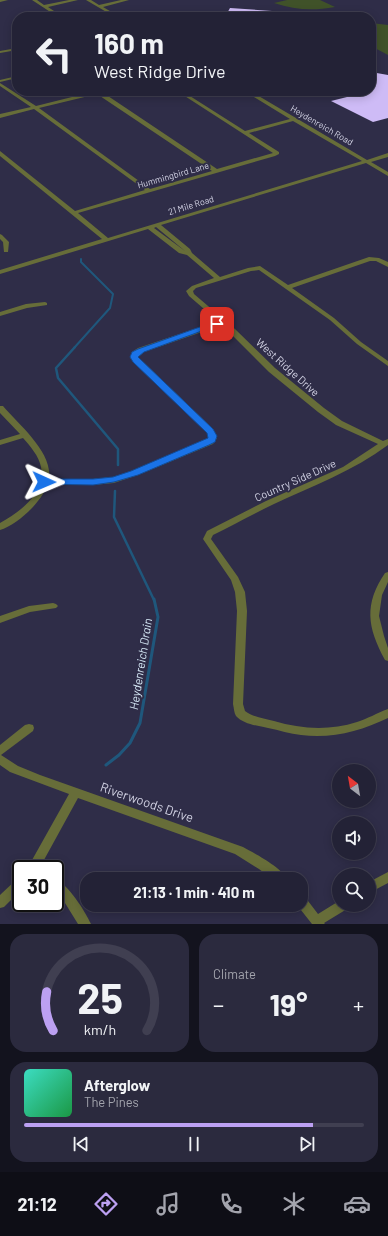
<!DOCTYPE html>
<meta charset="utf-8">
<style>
body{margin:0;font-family:Barlow,sans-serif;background:#2b2a3e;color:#f1f3f6;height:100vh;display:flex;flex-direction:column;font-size:15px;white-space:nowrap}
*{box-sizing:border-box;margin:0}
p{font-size:13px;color:#a3a4ad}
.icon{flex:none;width:22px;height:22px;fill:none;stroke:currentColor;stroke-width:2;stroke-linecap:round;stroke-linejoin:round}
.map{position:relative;height:924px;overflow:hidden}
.details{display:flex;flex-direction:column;gap:10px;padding:10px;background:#13131e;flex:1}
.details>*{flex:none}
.top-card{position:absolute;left:12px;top:12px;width:364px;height:84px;border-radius:16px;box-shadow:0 2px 10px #0003,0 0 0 1px #403f51;background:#232236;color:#f1f3f6;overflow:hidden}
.needle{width:26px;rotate:329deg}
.tools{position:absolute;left:332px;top:764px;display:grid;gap:8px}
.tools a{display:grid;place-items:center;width:44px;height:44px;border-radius:50%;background:#232236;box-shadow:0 2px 10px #0003,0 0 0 1px #403f51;font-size:20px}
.speed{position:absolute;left:12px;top:860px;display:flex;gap:8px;font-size:20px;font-weight:700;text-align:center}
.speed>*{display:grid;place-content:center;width:52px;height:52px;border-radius:50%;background:#232236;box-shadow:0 2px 10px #0003,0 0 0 1px #403f51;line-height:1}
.speed .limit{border:2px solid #111;border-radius:6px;background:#fff;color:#111}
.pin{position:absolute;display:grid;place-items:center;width:34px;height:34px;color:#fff;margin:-17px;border-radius:8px;box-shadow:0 2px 6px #0006}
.me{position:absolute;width:44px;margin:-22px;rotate:91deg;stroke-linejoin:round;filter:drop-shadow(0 0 3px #0008)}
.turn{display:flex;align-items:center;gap:14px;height:84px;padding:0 16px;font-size:18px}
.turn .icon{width:52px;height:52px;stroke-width:2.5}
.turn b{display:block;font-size:28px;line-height:34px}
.big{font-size:30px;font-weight:700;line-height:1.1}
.details .card{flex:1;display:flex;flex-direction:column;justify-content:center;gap:6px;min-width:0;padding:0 14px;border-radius:16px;background:#2b2a3e}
.details .dial{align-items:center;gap:0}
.dial svg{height:104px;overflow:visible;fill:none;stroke:#403f51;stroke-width:7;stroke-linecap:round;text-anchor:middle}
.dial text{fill:#f1f3f6;stroke:none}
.song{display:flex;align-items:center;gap:12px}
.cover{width:48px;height:48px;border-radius:6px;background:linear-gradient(135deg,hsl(170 70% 55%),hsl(140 70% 35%))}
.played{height:4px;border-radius:2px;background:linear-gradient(90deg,#bca0f2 85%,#403f51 85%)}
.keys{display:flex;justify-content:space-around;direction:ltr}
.heat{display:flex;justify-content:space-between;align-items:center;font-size:22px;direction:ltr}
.details .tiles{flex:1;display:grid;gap:10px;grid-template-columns:1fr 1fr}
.card:last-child{grid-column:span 2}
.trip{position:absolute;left:80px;top:872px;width:228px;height:40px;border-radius:16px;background:#232236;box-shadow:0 2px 10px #0003,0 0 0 1px #403f51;font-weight:700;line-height:40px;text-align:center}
.dock{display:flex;height:64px;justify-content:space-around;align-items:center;background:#0e0e16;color:#a3a4ad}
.dock .icon{width:28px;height:28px}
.dock .selected{color:#bca0f2}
.dock b{font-size:18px;color:#f1f3f6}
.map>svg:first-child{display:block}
.green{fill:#405229}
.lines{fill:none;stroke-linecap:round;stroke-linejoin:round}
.stream-far2{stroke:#1f577c;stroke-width:2}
.stream-far1{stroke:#1f577c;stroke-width:2.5}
.stream{stroke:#1f577c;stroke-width:3}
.building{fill:#cebbf6}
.minor{fill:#676d39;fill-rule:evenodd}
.route{fill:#1a73e8;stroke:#114b97}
.labels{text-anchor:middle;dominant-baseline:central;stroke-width:4;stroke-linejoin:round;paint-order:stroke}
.far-street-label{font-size:9px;fill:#d0d0e2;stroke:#2f2d48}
.street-label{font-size:11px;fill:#d0d0e2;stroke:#2f2d48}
.water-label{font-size:12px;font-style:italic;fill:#d4e6f4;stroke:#2f2d48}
.near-street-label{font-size:13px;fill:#d0d0e2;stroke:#2f2d48}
</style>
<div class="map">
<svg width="388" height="924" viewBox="0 0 388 924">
<rect width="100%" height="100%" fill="#2f2d48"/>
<g class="green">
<path d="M287 0H320L335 7C313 11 295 10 274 3Z"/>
<polygon points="371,23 388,25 388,55 371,46"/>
</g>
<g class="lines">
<polyline class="stream-far2" points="74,348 110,308 113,294 81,262 81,259"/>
<g class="stream-far1">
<polyline points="75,347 56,368 58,378 118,449 118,465"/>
<polyline points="115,491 114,517 154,600"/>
</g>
<polyline class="stream" points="106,765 119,755 130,743 140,723 158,617 154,599"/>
</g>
<g class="building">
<polygon points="230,8 272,11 269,17 225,17"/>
<polygon points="371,72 388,75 388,118 373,122 331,101 347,97 332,92 333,91 371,91"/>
</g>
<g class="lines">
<g class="minor">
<polygon points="0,0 8,0 0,2"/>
<polygon points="32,0 37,0 44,5 69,0 78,0 48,7 63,17 58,17"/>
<polygon points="86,0 91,0 99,5 121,0 129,0 103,7 120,17 115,17"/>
<polygon points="17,48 17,50 0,53 0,51"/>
<polygon points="17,76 17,78 0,82 0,80"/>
<path d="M0 83 36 106 96 91H104L102 92 217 169 273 153 177 91H182L245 131 290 119 244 91H250L367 160 388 153V157L371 162 388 172V176L366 163 161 225 190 249 192 253 220 277 248 268 260 266 288 285 369 257 379 258 388 262V267L376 261H370L292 288 334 318 361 342 388 361V366L357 344 330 320 259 270 251 271 196 288 193 291 194 294 235 329 275 368 324 408 342 421 383 441 388 439V445C353 471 313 486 274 504 253 514 233 525 213 535L211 539 238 577 245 592 247 611 243 704 245 711C253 717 263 718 274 721 301 729 329 731 357 722 367 719 377 713 388 709V718C361 731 332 739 301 735 290 734 279 730 268 728 258 726 243 724 236 716 234 713 234 708 233 704L237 611 235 592 231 580 203 539 207 531 266 501 343 467 378 444 336 425 318 412 269 372 222 325 144 352 138 357 213 429 217 438 213 444 138 475 114 483 93 485H47C42 502 17 525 0 530V523C20 512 46 493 41 467 39 456 30 446 23 438L0 445V440L20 434 0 413V406H3C19 425 53 452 49 479H93L113 477 132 471 207 440 209 438 207 432 131 359 130 357 132 352 138 348 218 321 189 296 186 291 192 286 214 278 187 255 179 253 148 229 0 274V270L102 239 0 156V151L75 211 145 190 34 109 0 118V114L31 107 0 86ZM97 94 212 171 150 189 39 108ZM293 121 362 161 108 238 78 213 275 156 279 154V152L249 133ZM156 227 185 251 154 228Z"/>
<polygon points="0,234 2,235 9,242 8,252 4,252 3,242 0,239"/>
<polygon points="45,302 47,303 47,305 27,308 0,316 0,312 26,304"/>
<path d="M388 572V582L382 595 379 616 384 636 388 648V661L385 660C367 627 364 604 385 573Z"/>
<polygon points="53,603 56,604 58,606 56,608 30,612 0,623 0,616 29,606"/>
<path d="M29 724 33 725 34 728 33 731 1 755 18 766 40 775 243 847C254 853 282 868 287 879H272L259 869 235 854 78 798 39 869H27L69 794 10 772 0 765V745L25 725Z"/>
<polygon points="388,872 388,883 369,893 369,882"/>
<polygon points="21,878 21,890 4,907 0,908 0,895 17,879"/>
<path d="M55 879C68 884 85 911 91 924H78L65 903 55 892Z"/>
<polygon points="301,896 305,897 318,914 339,901 339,905 349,905 347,909 324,923 325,924 312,924 297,905 301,905"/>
</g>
</g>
<polygon class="route" points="214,322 219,322 221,324 144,352 138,357 213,429 217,436 215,442 209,445 138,475 114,482 93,485 41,484 39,482 44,479 93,479 113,477 131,471 208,438 207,433 133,362 130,357 132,352 138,349"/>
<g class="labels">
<g class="far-street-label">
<text transform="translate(322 125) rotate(30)">Heydenreich Road</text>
<text transform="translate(173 175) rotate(-16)">Hummingbird Lane</text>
<text transform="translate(191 205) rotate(-17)">21 Mile Road</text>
</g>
<g class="street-label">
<text transform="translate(288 367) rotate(42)">West Ridge Drive</text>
<text transform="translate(295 480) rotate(-24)">Country Side Drive</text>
</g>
<g class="water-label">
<text transform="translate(140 664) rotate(-81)">Heydenreich Drain</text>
</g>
<g class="near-street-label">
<text transform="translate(147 802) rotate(19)">Riverwoods Drive</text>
</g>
</g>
</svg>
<div class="tools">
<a><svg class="needle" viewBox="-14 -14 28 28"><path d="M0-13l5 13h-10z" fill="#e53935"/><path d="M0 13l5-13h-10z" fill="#a3a4ad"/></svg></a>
<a><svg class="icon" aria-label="sound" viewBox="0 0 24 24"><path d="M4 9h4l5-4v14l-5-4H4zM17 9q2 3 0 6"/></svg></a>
<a><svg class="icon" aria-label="search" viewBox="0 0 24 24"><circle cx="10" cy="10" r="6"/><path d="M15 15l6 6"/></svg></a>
</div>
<div class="speed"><div class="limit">30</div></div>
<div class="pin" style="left:217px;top:324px;background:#d93025"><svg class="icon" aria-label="arrive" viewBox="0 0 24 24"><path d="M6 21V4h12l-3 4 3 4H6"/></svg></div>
<svg class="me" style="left:44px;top:482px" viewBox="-20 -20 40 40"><path d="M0-17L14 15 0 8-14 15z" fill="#1a73e8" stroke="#fff" stroke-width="4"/></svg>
<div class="trip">21:13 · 1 min · 410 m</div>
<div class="top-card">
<div class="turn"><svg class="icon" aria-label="left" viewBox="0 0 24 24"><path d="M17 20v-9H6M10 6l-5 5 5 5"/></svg><div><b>160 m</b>West Ridge Drive</div></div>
</div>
</div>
<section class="details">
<div class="tiles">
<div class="card dial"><svg viewBox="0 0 100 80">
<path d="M14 69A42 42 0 1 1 86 69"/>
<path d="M14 69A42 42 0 0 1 9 39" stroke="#bca0f2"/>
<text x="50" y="56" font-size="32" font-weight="700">25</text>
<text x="50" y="72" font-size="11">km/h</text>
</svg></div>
<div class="card"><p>Climate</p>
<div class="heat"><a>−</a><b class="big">19°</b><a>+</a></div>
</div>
<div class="card">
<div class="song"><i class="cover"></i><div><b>Afterglow</b><p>The Pines</p></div></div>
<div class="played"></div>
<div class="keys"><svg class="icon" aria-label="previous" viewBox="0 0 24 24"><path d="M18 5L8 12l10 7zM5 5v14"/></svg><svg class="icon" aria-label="pause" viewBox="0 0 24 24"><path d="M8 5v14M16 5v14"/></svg><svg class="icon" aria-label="next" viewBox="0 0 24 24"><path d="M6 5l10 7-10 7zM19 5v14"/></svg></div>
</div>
</div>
</section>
<nav class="dock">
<b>21:12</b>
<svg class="icon selected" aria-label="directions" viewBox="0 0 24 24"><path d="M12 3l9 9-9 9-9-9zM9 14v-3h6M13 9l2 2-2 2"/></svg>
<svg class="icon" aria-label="music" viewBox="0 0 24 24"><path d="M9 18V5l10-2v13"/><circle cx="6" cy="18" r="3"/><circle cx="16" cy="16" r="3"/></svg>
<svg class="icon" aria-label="phone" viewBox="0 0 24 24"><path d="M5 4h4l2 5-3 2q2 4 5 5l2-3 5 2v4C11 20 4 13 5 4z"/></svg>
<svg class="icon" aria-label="climate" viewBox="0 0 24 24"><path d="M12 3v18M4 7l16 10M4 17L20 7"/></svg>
<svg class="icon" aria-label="car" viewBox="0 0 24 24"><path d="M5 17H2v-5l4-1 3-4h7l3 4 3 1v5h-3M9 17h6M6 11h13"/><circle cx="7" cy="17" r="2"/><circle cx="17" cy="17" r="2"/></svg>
</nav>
